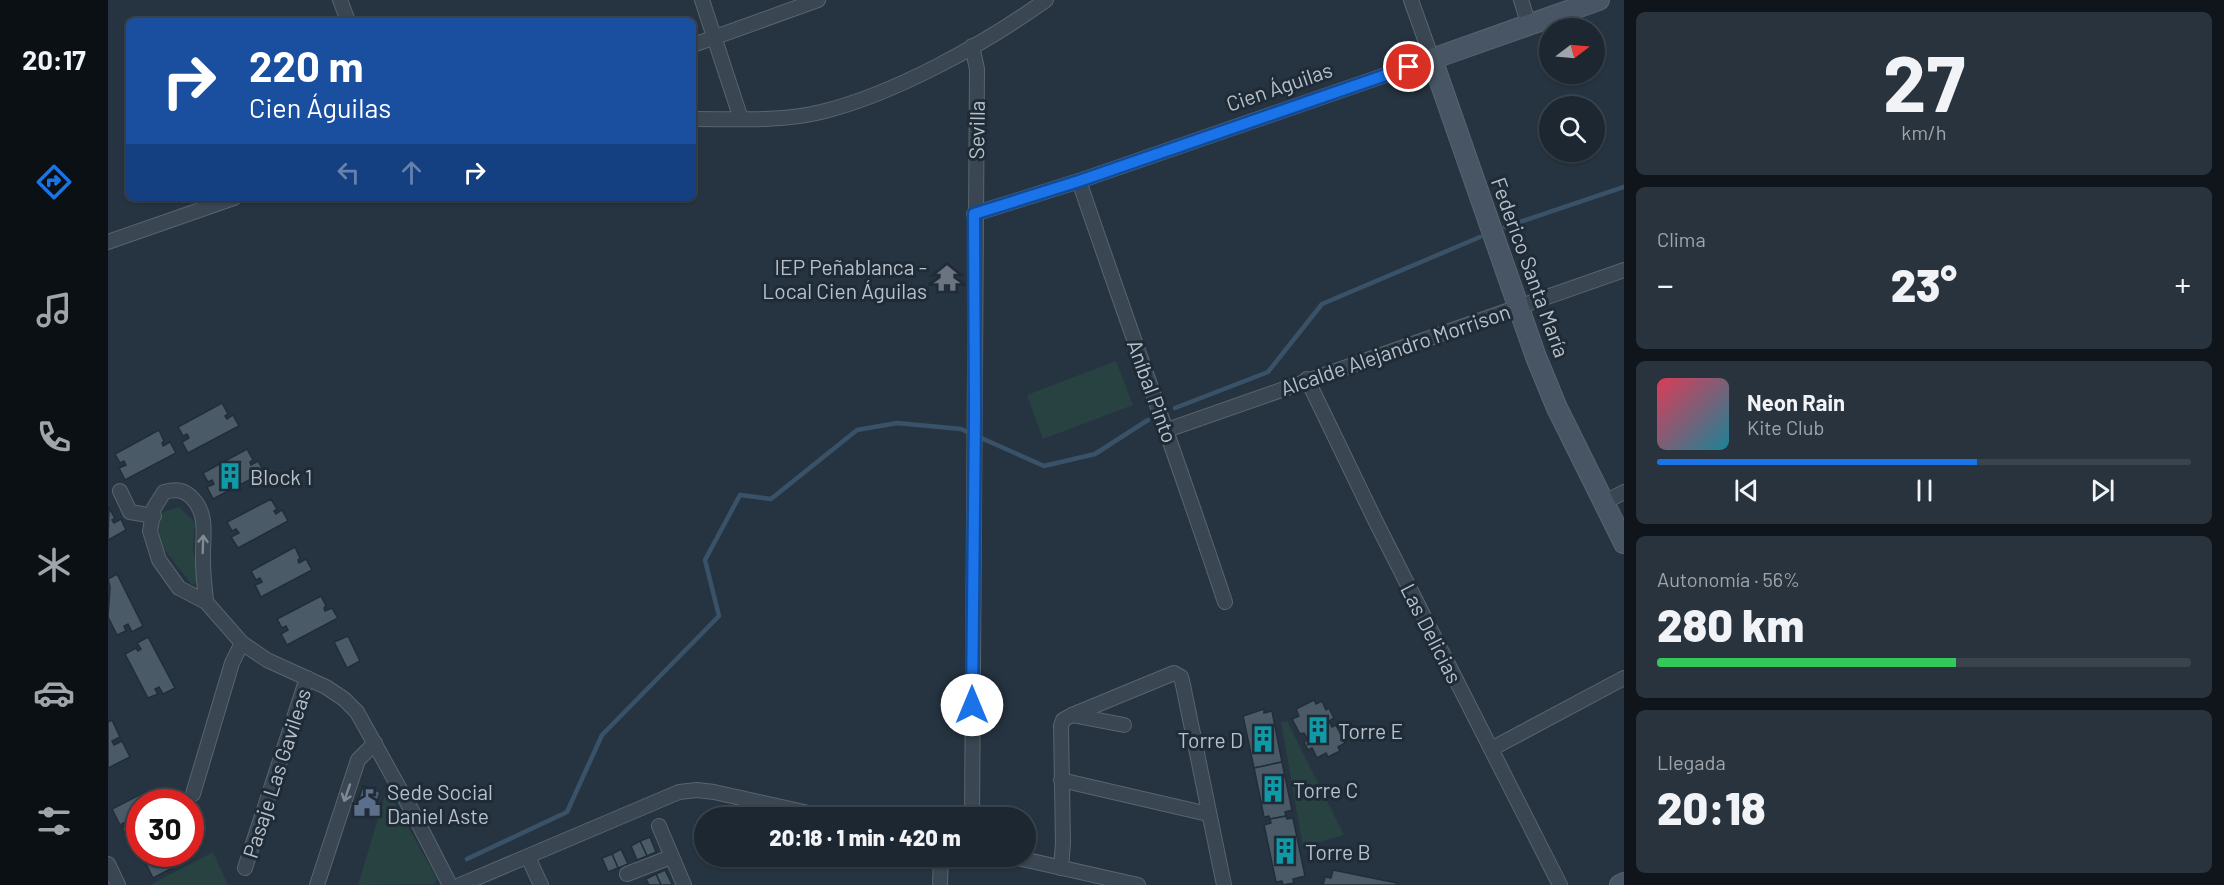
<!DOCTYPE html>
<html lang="es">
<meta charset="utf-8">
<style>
body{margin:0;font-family:Barlow,sans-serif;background:#29333d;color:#f1f3f6;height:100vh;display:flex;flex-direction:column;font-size:22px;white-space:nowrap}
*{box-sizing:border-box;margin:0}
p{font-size:20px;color:#a0a5ab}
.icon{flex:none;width:33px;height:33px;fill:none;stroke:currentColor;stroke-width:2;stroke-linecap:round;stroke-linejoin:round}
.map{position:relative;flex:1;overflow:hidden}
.side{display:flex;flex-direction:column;gap:12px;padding:12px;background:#0f151b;width:600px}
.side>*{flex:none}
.guide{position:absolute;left:18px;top:18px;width:570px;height:183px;border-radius:9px;box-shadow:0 2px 4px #0004,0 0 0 2px #3a444d;background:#1a4fa0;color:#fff;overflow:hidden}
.needle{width:39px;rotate:74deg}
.buttons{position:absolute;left:1431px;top:18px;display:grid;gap:12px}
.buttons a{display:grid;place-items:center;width:66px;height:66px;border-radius:50%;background:#1c2731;box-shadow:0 2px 4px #0004,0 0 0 2px #3a444d;font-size:30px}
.speed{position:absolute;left:18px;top:789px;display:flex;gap:12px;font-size:30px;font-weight:700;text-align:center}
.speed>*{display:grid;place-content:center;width:78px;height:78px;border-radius:50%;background:#1c2731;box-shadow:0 2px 4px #0004,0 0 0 2px #3a444d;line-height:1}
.speed .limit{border:9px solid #d22;background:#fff;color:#111}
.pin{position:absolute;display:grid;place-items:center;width:51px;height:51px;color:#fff;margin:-26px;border:3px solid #fff;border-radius:50%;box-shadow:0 2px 6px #0007}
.me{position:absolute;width:66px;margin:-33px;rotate:0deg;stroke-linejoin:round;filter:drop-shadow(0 0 4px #0008)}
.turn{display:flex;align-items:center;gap:21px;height:126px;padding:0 24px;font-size:27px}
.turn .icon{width:78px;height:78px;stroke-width:2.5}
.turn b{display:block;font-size:42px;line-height:51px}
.lanes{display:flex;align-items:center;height:57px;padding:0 24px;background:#0003;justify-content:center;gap:30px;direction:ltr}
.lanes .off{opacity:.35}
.big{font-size:45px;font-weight:800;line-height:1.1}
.side .widget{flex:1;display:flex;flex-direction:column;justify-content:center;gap:9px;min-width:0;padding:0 21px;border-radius:9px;background:#29333d}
.side .dial{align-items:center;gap:0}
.dial b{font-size:78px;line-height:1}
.song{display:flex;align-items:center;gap:18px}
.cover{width:72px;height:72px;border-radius:9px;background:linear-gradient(135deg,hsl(350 70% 55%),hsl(190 70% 35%))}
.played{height:6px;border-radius:3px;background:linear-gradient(90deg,#1a73e8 60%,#3a444d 60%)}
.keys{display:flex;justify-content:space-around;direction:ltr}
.heat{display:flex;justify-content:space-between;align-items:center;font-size:33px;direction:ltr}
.charge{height:9px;border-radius:4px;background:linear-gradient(90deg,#34c759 56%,#3a444d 0)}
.trip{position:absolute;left:586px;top:807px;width:342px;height:60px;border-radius:30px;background:#1c2731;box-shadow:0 2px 4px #0004,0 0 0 2px #3a444d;font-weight:800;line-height:60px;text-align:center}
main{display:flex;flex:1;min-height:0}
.menu{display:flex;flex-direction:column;width:108px;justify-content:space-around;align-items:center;background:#0b1014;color:#a0a5ab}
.menu .icon{width:42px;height:42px}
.menu .active{color:#1a73e8}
.menu b{font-size:27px;color:#f1f3f6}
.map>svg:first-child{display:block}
.green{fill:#284242}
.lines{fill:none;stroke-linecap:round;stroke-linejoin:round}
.stream{stroke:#3a5268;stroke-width:4.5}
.building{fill:#4a5a67;stroke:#212d38;stroke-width:1.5}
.street-casing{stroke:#58646e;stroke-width:16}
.secondary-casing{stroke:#58646e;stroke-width:22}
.street{stroke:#3a4651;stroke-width:14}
.secondary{stroke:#485564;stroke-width:20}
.oneway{stroke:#7f8a94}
.route-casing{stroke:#114b97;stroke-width:15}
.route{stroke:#1a73e8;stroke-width:10}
.labels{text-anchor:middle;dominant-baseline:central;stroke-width:6;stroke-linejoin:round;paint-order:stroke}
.street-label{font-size:21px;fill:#b7c1cb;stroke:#1f2b36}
.poi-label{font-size:21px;fill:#b7c1cb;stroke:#1f2b36;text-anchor:start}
</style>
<main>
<nav class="menu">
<b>20:17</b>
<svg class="icon active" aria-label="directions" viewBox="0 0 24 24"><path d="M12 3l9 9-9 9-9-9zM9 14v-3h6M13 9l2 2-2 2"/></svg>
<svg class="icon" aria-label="music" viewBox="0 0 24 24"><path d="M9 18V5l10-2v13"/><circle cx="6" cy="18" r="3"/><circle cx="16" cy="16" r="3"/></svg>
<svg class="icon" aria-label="phone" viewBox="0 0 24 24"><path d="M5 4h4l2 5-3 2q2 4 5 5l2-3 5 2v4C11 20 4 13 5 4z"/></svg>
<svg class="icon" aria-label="climate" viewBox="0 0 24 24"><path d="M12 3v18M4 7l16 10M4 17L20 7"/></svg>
<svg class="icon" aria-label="car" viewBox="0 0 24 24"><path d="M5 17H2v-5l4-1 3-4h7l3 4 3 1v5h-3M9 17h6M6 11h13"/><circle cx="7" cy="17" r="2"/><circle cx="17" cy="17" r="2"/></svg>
<svg class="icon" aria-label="filters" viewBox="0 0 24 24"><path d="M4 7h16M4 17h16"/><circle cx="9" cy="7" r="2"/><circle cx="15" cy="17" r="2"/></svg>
</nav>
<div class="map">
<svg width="1516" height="885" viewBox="0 0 1516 885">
<rect width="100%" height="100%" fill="#263441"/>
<g class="green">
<polygon points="1008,361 1025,405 935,439 919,395"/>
<polygon points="71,507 87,522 85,549 91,581 84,585 56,549 50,527 55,512"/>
<polygon points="1179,721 1236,835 1195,847 1173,722"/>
<polygon points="279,789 329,879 326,884 250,885"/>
<polygon points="105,852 120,885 42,885"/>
</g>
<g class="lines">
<g class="stream">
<polyline points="1397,227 1516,187"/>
<polyline points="1067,408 1160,372 1214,304 1372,237"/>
<polyline points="359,859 459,812 494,735 611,616 597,560 632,495 663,499 749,430 789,423 853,429 936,466 987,454 1040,420"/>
</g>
</g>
<g class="building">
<polygon points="114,403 120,414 117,416 119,419 125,415 131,426 80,453 74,442 81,438 79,434 75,436 70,427"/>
<polygon points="51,430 56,441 54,443 55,446 62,442 68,453 17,480 11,468 18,465 16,461 12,463 7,454"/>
<polygon points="139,449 145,460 142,462 143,465 150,461 156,472 105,499 99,487 106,484 104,480 100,482 95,473"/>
<polygon points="163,499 169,509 166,511 168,514 174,510 180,521 130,548 123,537 131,533 128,529 124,531 119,522"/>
<polygon points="1,508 7,518 4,520 6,523 13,519 18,530 0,540"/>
<polygon points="187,547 192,558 190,560 191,563 198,559 204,570 153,597 147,585 154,582 152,578 148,580 143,571"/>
<polygon points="9,574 35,626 24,632 20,624 16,626 18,631 9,635 0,617 2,587 0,579"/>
<polygon points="213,596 218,606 216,608 217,611 224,608 230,618 179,645 173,634 180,630 178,626 174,628 169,619"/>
<polygon points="240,636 252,661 239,668 226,642"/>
<polygon points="40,637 67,688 55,694 51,687 47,689 50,694 40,698 17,654 28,648 30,651 33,649 29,643"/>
<polygon points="1206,700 1208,704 1214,701 1218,710 1221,708 1226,718 1221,721 1224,727 1228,725 1237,743 1230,747 1232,751 1220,757 1218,753 1209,758 1204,748 1200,750 1196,742 1200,740 1196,733 1192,734 1184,719 1191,716 1188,709"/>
<polygon points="1156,709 1156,713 1164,711 1174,762 1146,768 1135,716"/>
<polygon points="4,720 12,737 4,741 6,745 14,741 22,757 0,768 0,722"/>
<polygon points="1174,762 1184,810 1177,812 1178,816 1162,819 1161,816 1156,817 1146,768"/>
<polygon points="255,786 272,792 264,819 246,813"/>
<polygon points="39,791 45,802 32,802 32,840 23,845 14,828 27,821 25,818 12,825 4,809"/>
<polygon points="1178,816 1179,819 1185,818 1197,876 1185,879 1186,883 1175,885 1174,881 1168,882 1156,825 1163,823 1162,819"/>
<polygon points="542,837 548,852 539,856 532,841"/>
<polygon points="532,841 539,856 529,860 523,846"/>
<polygon points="513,849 520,864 510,868 504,854"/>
<polygon points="39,854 71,854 76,862 45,878 34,856"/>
<polygon points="504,854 510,868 500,872 494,858"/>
<polygon points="557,870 564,884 563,885 553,885 548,874"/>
<polygon points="1225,870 1289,883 1288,885 1215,885 1217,877 1223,878"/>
<polygon points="548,874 553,885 541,885 538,879"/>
</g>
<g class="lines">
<defs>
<g id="street">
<polyline points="232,0 240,21"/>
<polyline points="594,0 633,119"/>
<polyline points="1413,0 1421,25"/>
<polyline points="585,45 710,0"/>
<path d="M585 119C627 119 672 122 713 112 787 94 876 44 938 0"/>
<path d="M971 181C1019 322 1070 461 1117 602"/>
<polyline points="866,214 971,181 1324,59 1303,0"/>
<polyline points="0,242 126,198"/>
<polyline points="1199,379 1268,522 1452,885"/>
<polyline points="1059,430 1516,270"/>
<polyline points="12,491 22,512 46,516"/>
<polyline points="1497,502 1516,492"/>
<path d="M98 602C97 588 95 575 95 561 94 539 101 516 85 499 76 489 68 489 56 492L46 508 42 531 51 560 71 588 98 602 134 643 159 660 218 687 236 699 249 712 304 811 342 885"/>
<polyline points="964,715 1016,725"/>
<polyline points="1383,749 1516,678"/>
<polyline points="953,780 1100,814"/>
<polyline points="85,794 124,663 134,643"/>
<polyline points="864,818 869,69 864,46"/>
<polyline points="551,826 576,885"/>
<polyline points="901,856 1030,885"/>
<polyline points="420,857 433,885"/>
<polyline points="0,864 10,885"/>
<polyline points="137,868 199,678"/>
<polyline points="953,868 955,843 953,726 955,720 964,715 1066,673 1073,677 1075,685 1116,885"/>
<polyline points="519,874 563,857"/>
<polyline points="209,885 250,760 267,743"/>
<polyline points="352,885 571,792 589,790 606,792 723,818"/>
<polyline points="832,885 833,856"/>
</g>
<g id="secondary">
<polyline points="1491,0 1324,59 1428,357 1449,408 1516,543"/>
<polyline points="1512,885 1516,883"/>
</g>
</defs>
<use href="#street" class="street-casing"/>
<use href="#secondary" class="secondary-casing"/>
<use href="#street" class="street"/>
<use href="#secondary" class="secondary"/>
</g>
<defs><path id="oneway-shaft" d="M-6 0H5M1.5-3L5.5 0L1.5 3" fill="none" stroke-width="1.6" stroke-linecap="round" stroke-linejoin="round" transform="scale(1.5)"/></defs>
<g class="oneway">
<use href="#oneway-shaft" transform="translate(95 544) rotate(-88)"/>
<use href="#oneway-shaft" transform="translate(239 793) rotate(109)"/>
</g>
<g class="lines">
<defs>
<polyline id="route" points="864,705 867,414 866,214 971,181 1301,67"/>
</defs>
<use href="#route" class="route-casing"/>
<use href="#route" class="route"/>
</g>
<defs>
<symbol id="temple-bare" viewBox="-9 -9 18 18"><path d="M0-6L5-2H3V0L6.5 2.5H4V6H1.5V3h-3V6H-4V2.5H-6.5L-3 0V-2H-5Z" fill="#6b7280" stroke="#1f2b36" stroke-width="2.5" paint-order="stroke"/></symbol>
<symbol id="building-bare" viewBox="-9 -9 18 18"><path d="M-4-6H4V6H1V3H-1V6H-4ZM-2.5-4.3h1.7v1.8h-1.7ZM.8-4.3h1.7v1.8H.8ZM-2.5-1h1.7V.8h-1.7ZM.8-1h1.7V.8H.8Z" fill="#0f9aa8" stroke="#1f2b36" stroke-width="2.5" paint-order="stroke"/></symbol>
<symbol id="civic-bare" viewBox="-9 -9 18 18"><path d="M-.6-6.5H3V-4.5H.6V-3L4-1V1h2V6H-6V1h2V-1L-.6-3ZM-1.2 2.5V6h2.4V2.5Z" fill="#5c6f8a" stroke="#1f2b36" stroke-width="2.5" paint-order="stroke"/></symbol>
</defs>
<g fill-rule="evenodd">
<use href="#temple-bare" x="820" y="259" width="38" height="38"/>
<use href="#building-bare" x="103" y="457" width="38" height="38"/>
<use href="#building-bare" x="1191" y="711" width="38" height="38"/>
<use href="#building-bare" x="1136" y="720" width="38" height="38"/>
<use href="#building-bare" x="1146" y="770" width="38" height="38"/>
<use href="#civic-bare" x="240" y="784" width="38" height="38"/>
<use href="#building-bare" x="1158" y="832" width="38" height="38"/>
</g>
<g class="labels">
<g class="street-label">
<text transform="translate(1171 86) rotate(-19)">Cien Águilas</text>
<text transform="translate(868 130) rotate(-89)">Sevilla</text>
<text transform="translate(1423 267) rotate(70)">Federico Santa María</text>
<text transform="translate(1287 349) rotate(-19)">Alcalde Alejandro Morrison</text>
<text transform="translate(1045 391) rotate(70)">Aníbal Pinto</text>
<text transform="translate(1324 633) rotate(63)">Las Delicias</text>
<text transform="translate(168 773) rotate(-72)">Pasaje Las Gavileas</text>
</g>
<g class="poi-label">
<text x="819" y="266" text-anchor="end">IEP Peñablanca -<tspan x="819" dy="24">Local Cien Águilas</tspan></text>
<text x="142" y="476">Block 1</text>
<text x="1230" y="730">Torre E</text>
<text x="1135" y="739" text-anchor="end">Torre D</text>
<text x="1185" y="789">Torre C</text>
<text x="279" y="791">Sede Social<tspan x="279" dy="24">Daniel Aste</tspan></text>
<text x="1197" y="851">Torre B</text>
</g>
</g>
</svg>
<div class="buttons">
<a><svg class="needle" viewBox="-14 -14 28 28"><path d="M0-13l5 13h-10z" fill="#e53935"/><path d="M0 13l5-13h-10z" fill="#a0a5ab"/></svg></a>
<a><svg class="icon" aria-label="search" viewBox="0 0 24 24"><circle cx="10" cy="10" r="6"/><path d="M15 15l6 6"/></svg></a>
</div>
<div class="speed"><div class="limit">30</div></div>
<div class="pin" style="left:1301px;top:67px;background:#d93025"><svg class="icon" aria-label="arrive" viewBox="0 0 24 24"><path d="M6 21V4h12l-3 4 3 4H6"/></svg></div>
<svg class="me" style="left:864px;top:705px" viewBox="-20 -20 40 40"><circle r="19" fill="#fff"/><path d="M0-13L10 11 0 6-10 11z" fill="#1a73e8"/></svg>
<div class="trip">20:18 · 1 min · 420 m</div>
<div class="guide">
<div class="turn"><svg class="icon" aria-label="right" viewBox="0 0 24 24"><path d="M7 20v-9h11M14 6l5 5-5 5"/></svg><div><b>220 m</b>Cien Águilas</div></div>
<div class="lanes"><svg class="icon off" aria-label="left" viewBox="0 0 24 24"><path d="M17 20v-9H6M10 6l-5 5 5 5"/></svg><svg class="icon off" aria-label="ahead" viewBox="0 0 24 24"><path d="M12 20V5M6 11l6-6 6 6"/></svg><svg class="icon" aria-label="right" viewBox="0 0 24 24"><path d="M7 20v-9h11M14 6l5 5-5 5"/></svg></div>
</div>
</div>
<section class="side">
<div class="widget dial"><b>27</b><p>km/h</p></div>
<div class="widget"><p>Clima</p>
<div class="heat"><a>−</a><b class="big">23°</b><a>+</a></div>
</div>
<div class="widget">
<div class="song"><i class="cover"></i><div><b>Neon Rain</b><p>Kite Club</p></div></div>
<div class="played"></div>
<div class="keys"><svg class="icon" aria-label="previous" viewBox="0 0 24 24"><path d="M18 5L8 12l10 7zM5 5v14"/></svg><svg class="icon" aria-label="pause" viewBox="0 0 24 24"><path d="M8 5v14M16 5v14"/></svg><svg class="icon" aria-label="next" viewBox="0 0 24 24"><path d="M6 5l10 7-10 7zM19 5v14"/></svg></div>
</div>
<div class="widget"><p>Autonomía · 56%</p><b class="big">280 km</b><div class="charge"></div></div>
<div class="widget"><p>Llegada</p><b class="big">20:18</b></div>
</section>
</main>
